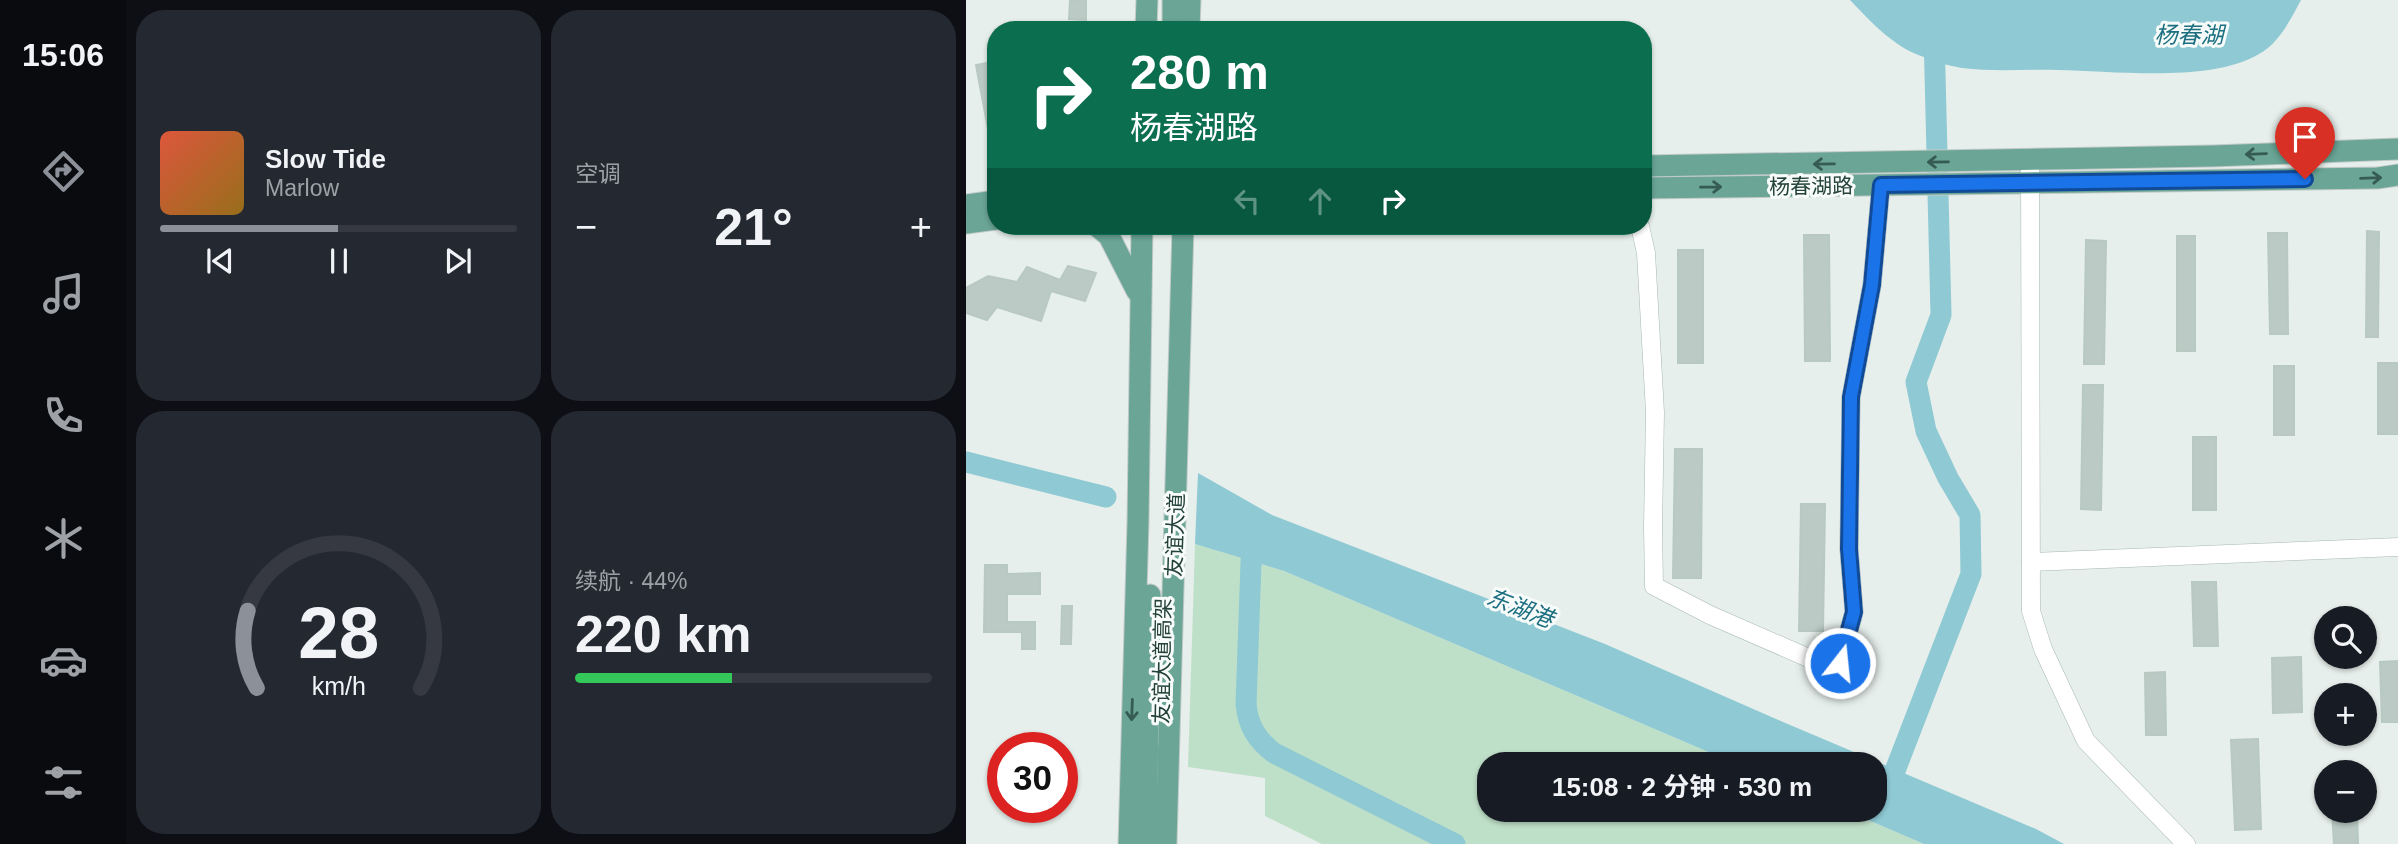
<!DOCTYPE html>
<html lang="zh">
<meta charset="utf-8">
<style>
body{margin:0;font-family:Arial,"Noto Sans SC",sans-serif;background:#242831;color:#f1f3f6;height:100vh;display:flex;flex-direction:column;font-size:26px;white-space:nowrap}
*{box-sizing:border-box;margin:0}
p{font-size:23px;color:#9ea1a6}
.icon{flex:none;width:38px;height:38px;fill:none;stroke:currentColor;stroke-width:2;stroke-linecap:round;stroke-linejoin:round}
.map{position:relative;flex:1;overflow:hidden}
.sheet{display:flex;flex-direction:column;gap:10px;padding:10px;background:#0d0f14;width:840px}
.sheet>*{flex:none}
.top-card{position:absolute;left:21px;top:21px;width:665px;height:214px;border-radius:28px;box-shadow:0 2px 5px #0004;background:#0b6e4f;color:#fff;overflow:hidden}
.fabs{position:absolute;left:1348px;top:606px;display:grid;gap:14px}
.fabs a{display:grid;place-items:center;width:63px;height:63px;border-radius:50%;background:#171b24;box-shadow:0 2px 5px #0004;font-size:35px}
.speed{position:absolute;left:21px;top:732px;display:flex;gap:14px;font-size:35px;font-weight:700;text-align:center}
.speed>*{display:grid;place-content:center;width:91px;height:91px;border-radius:50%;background:#171b24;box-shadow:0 2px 5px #0004;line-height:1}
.speed .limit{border:10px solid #d22;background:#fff;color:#111}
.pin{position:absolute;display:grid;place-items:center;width:60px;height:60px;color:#fff;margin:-72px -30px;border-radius:50% 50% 50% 0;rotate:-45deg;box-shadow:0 0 7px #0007}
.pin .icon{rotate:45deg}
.me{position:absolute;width:77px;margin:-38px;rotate:16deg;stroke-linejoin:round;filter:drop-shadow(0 0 5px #0008)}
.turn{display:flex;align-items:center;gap:24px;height:147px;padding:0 28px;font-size:32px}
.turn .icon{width:91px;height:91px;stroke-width:2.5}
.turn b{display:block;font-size:49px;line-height:60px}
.lanes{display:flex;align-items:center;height:66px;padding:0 28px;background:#0003;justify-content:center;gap:35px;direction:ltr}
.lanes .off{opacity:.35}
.big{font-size:52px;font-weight:700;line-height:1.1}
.sheet .tile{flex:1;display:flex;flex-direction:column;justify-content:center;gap:10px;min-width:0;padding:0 24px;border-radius:28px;background:#242831}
.sheet .dial{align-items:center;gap:0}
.dial svg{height:182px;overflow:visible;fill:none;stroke:#363941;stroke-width:7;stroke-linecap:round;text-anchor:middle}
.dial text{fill:#f1f3f6;stroke:none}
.song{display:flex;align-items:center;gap:21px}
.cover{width:84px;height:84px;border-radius:10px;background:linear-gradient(135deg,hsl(10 70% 55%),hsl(40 70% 35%))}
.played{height:7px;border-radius:4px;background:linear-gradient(90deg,#8c9099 50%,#363941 50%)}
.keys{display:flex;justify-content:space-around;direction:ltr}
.heat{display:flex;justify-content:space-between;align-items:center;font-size:38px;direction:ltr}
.charge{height:10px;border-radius:5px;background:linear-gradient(90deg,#34c759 44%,#363941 0)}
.sheet .tiles{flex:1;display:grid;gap:10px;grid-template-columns:repeat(2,1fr)}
.trip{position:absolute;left:511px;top:752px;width:410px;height:70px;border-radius:28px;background:#171b24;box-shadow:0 2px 5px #0004;font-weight:700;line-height:70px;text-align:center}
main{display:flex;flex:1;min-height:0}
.menu{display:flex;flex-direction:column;width:126px;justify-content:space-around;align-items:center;background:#090b0e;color:#9ea1a6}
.menu .icon{width:49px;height:49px}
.menu .on{color:#8c9099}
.menu b{font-size:32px;color:#f1f3f6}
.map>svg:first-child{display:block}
.green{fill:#bfe0c8}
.water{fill:#8ec9d4}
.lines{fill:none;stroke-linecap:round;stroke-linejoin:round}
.river{stroke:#8ec9d4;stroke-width:21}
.building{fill:#bbcac4;stroke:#b8c9c2;stroke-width:2}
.minor-casing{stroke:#a8b8b2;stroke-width:19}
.major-casing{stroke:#c2cac8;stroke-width:23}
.minor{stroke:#fff;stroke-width:18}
.major{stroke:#6aa596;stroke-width:21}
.oneway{stroke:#365b51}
.route-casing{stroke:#114b97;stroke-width:18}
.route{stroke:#1a73e8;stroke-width:12}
.labels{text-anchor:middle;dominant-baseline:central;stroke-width:6;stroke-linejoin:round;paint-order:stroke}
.street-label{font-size:21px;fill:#24423a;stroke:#f7fbf9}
.water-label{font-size:23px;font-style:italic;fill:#1c6f80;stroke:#f7fbf9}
</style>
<main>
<nav class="menu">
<b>15:06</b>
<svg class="icon on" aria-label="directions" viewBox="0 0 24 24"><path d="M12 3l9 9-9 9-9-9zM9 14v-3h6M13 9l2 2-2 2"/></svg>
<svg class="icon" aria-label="music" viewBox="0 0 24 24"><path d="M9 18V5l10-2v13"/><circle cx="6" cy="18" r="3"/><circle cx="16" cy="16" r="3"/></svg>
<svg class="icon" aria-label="phone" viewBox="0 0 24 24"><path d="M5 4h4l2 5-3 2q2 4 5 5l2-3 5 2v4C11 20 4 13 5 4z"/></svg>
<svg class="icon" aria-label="climate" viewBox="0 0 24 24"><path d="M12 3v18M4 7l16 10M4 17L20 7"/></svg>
<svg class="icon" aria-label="car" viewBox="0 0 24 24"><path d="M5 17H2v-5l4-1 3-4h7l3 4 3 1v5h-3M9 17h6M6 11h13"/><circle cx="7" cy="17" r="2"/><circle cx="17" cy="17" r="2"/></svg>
<svg class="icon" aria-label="filters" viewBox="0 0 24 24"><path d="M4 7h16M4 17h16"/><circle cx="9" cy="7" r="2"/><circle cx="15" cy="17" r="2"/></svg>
</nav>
<section class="sheet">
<div class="tiles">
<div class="tile">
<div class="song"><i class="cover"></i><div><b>Slow Tide</b><p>Marlow</p></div></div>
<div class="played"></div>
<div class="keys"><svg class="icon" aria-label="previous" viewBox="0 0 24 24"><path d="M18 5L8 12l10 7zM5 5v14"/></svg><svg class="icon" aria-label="pause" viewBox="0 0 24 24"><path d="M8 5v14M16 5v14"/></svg><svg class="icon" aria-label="next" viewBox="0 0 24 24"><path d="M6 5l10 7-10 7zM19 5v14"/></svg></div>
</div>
<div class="tile"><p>空调</p>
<div class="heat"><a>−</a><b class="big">21°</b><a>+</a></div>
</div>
<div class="tile dial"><svg viewBox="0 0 100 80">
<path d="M14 69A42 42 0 1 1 86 69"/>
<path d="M14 69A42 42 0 0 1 10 35" stroke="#8c9099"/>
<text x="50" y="56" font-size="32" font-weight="700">28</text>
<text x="50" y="72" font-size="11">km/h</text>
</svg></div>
<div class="tile"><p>续航 · 44%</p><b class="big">220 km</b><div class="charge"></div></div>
</div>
</section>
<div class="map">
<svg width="1432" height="844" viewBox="0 0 1432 844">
<rect width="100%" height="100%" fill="#e6efeb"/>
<polygon class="green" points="229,544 318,571 773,765 523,765 523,810 879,810 958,844 356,844 299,816 299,778 222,767"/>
<g class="water">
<path d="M884 0H1335C1324 20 1314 42 1293 54 1245 83 1148 71 1092 70 1061 69 1027 72 996 68 983 66 968 61 955 56 928 47 903 20 884 0Z"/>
<polygon points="232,473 306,515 639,644 817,722 1070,829 1098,844 958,844 879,810 908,810 908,765 773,765 318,571 229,544"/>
</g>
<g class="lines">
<g class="river">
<polyline points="0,462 140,497"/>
<path d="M286 535 280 704C282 726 291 740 308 753L489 844"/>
<polyline points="920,794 1005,574 1004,515 982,478 960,431 950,382 975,315 968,33"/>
</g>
</g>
<g class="building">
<polygon points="104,0 120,0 120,20 103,19"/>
<polygon points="26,62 30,81 30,145 25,145 10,65"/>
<polygon points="1401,231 1413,232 1412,337 1400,337"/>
<polygon points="1302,233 1321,233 1322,334 1304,334"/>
<polygon points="838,235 863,235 864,361 839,361"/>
<rect x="1211" y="236" width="18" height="115"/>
<polygon points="1120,240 1140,241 1138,364 1118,364"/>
<rect x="712" y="250" width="25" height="113"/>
<polygon points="102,266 130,273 119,301 85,291 75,321 31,307 21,320 0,313 0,288 22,276 51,282 61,267 94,280"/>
<rect x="1412" y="363" width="20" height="71"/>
<rect x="1308" y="366" width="20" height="69"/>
<polygon points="1117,385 1137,385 1135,510 1115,509"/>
<rect x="1227" y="437" width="23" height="73"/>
<polygon points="709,449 736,449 735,578 707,578"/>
<polygon points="835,504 859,504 857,631 833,631"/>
<polygon points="19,565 41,565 41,574 74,573 74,594 41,594 41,622 69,622 69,649 56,649 56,632 18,632"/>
<polygon points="1226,582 1250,582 1252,646 1228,646"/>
<polygon points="96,606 106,606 105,644 95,644"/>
<polygon points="1335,657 1336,712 1307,713 1306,658"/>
<polygon points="1432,661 1432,722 1416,722 1414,662"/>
<polygon points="1199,672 1200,735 1180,735 1179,673"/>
<polygon points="1292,739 1295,829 1269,830 1265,740"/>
<polygon points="1391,810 1392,844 1368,844 1366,811"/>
</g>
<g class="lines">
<defs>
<g id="minor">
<polyline points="1064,160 1065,611 1077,649 1120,741 1220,844"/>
<polyline points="674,226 680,253 689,412 687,527 688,586 744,615 861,666 874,663 888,612 883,549 885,397 906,285 915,185"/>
<polyline points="1065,562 1432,547"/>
</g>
<g id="major">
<polyline points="180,30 181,0"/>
<polyline points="207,30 207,0"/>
<polyline points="223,30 224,0"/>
<polyline points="677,166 1246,156 1432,149"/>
<polyline points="677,188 1412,178 1432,175"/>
<polyline points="0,205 30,201"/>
<polyline points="0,223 30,219"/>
<polyline points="131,226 143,236 171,291"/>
<polyline points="163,844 172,522 176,226"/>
<polyline points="180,844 184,595"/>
<polyline points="200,844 217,226"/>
</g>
</defs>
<use href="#minor" class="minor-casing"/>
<use href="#major" class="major-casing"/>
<use href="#minor" class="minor"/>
<use href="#major" class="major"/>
</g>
<defs><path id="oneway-shaft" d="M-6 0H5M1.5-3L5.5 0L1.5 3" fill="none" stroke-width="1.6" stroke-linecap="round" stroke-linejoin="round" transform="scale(1.75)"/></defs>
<g class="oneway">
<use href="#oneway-shaft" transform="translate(1290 154) rotate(178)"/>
<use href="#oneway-shaft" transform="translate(972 162) rotate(179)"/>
<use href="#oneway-shaft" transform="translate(858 164) rotate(179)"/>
<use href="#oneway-shaft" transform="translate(1405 178) rotate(-2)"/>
<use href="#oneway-shaft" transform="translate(745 187) rotate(-1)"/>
<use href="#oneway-shaft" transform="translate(166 710) rotate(92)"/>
</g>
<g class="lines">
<defs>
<polyline id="route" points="874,663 888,612 883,549 885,397 906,285 915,185 1339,179"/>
</defs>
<use href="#route" class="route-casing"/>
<use href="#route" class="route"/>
</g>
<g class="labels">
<g class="street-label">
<text transform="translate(845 186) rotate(-1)">杨春湖路</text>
<text transform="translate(209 535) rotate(-88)">友谊大道</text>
<text transform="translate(196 661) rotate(-89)">友谊大道高架</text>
</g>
<g class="water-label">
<text x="1223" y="35">杨春湖</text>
<text transform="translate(554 608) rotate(21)">东湖港</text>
</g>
</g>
</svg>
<div class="fabs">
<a><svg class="icon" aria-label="search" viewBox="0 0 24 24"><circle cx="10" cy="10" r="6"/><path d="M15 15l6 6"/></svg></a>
<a>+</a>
<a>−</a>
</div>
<div class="speed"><div class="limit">30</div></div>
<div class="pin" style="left:1339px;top:179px;background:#d93025"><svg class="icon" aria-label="arrive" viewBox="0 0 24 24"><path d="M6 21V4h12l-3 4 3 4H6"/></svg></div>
<svg class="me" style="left:874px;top:663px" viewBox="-20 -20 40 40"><circle r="17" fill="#1a73e8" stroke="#fff" stroke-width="3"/><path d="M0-11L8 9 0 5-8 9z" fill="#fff"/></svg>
<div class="trip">15:08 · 2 分钟 · 530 m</div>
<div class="top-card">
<div class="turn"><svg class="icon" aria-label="right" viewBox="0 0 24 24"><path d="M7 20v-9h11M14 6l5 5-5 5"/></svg><div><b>280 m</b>杨春湖路</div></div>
<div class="lanes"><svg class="icon off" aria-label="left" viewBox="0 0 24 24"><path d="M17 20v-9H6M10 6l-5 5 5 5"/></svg><svg class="icon off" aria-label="ahead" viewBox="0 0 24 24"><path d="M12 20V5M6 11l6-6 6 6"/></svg><svg class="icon" aria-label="right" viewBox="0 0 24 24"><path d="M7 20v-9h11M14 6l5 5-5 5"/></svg></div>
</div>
</div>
</main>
